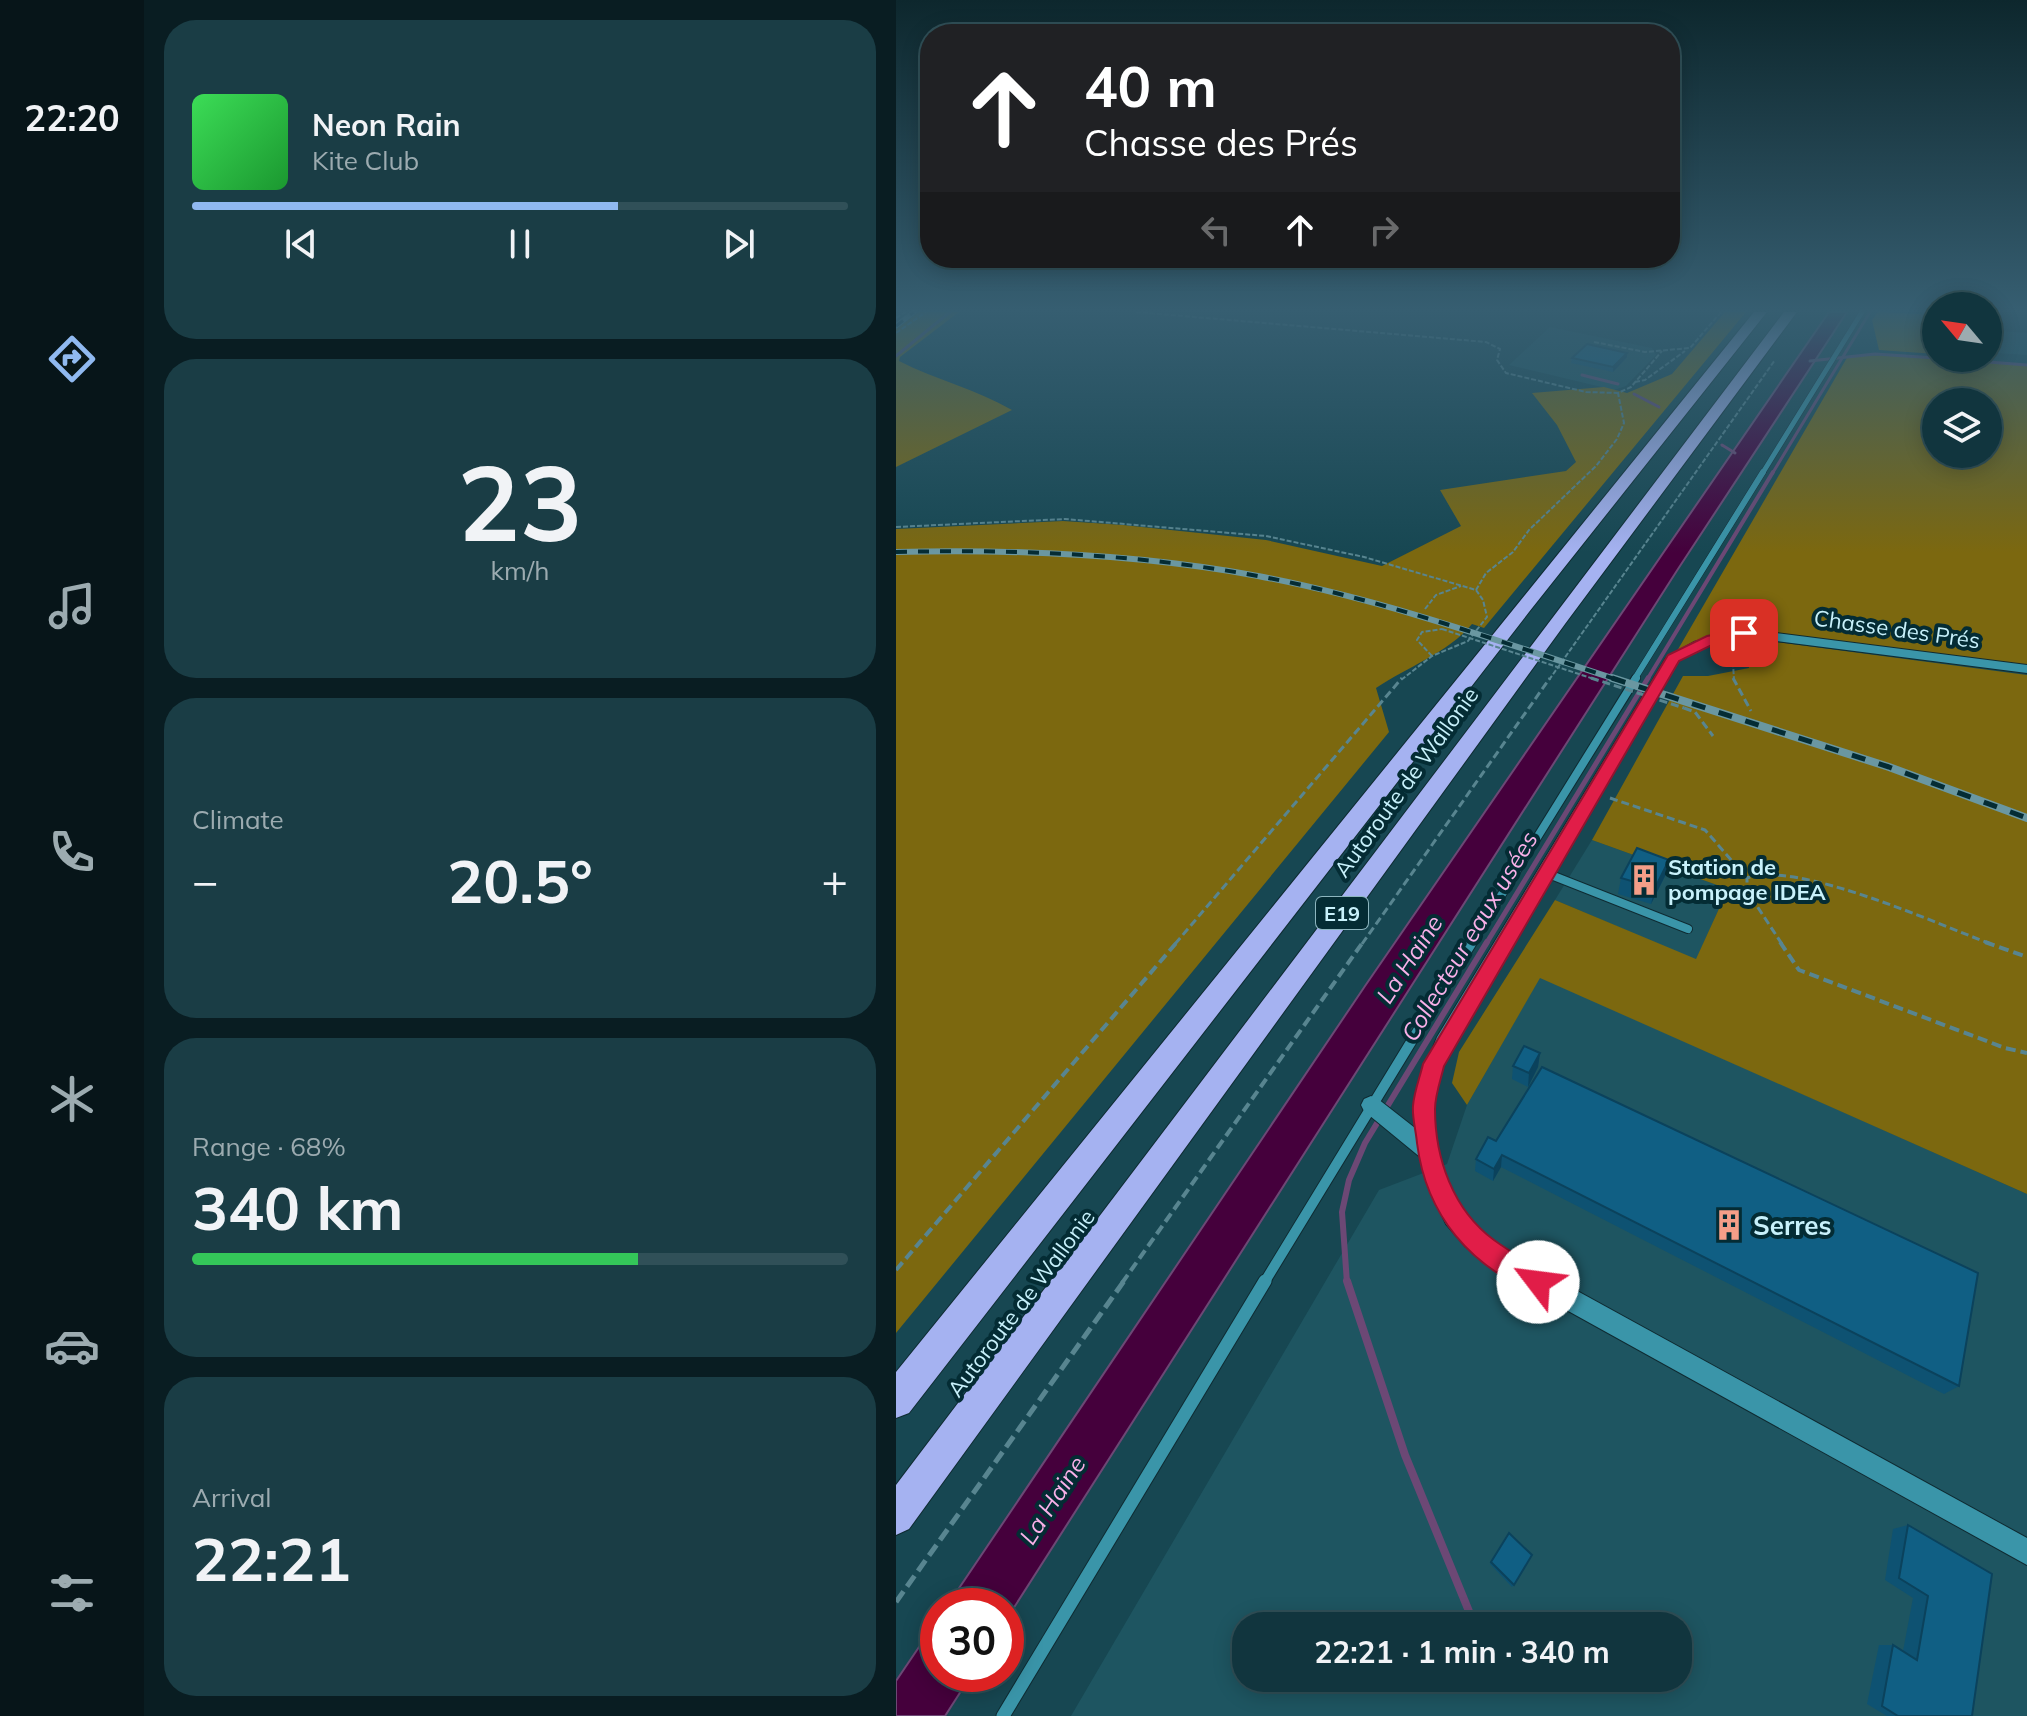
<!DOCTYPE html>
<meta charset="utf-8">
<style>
body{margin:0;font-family:Mulish,sans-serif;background:#1a3d45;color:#f1f3f6;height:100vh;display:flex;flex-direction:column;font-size:30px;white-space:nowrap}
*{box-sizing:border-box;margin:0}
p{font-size:26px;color:#9cabb0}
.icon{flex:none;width:44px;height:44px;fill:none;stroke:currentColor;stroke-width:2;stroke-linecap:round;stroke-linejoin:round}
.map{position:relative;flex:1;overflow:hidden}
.sheet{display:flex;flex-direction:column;gap:20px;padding:20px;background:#091d22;width:752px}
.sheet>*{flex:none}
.banner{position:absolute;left:24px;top:24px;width:760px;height:244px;border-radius:32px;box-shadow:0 4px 20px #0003,0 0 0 2px #305058;background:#202124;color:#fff;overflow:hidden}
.needle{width:52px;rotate:299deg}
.buttons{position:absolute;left:1026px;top:292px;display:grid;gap:16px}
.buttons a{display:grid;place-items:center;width:80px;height:80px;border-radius:50%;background:#11353e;box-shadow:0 4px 20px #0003,0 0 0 2px #305058;font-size:40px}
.speed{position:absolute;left:24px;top:1588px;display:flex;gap:16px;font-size:40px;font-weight:700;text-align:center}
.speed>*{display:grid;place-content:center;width:104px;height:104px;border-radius:50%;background:#11353e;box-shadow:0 4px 20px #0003,0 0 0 2px #305058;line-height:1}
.speed .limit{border:12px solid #d22;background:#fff;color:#111}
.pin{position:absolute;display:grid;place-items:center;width:68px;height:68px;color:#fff;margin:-34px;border-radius:16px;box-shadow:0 4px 12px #0006}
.me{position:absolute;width:88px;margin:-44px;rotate:300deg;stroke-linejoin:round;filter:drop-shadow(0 0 6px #0008)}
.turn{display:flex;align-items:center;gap:28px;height:168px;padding:0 32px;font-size:36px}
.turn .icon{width:104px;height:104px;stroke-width:2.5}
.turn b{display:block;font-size:56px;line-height:68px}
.lanes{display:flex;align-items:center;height:76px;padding:0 32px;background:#0003;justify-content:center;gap:40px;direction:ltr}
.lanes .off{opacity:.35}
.big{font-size:60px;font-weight:700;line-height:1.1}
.sheet .tile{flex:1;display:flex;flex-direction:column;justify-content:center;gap:12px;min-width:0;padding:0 28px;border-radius:32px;background:#1a3d45}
.sheet .dial{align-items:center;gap:0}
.dial b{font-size:104px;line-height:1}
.song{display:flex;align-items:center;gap:24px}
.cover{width:96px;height:96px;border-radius:12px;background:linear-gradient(135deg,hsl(130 70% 55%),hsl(130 70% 35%))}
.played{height:8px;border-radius:4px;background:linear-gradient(90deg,#90b9f0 65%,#305058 65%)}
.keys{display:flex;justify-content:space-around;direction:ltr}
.heat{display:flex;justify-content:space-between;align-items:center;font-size:44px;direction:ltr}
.charge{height:12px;border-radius:6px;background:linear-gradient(90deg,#34c759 68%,#305058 0)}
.trip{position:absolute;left:336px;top:1612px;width:460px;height:80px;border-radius:32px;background:#11353e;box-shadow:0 4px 20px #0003,0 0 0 2px #305058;font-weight:700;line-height:80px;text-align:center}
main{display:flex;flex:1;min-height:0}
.dock{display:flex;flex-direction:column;width:144px;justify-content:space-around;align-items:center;background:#071519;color:#9cabb0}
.dock .icon{width:56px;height:56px}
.dock .on{color:#90b9f0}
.dock b{font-size:36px;color:#f1f3f6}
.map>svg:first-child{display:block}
.built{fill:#1e5561;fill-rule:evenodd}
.green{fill:#7c680f;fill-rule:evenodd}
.water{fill:#45003c;stroke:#6c4875;stroke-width:2}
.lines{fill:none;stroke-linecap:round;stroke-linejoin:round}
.stream-far4{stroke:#6c4875;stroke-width:3}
.stream-far3{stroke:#6c4875;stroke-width:4}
.stream-far2{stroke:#6c4875;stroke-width:5}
.stream-far1{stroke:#6c4875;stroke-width:6}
.stream{stroke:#6c4875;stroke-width:8}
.lane-far4-casing{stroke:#0f2b32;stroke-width:6}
.lane-far3-casing{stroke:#0f2b32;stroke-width:7}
.lane-far2-casing{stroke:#0f2b32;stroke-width:10}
.lane-far1-casing{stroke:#0f2b32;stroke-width:12}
.lane-casing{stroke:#0f2b32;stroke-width:15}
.street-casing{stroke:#0f2b32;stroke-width:2}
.highway-casing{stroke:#0f2b32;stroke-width:2}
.path-far3{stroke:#588590;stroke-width:2;stroke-dasharray:5 2;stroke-linecap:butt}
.path-far2{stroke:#588590;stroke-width:3;stroke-dasharray:8 4;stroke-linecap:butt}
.path-far1{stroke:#588590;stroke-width:4;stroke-dasharray:10 5;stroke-linecap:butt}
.path{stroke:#588590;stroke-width:5;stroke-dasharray:13 6;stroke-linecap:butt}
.lane-far4{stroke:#3a95a9;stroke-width:5}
.lane-far3{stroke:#3a95a9;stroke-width:6}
.lane-far2{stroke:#3a95a9;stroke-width:8}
.lane-far1{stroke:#3a95a9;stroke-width:10}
.lane{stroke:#3a95a9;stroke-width:13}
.street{fill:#3a95a9;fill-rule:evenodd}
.highway{fill:#a5b2f1;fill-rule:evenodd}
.rail-far2-casing{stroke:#6a97a1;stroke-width:5}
.rail-far1-casing{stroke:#6a97a1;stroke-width:6}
.rail-casing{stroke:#6a97a1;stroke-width:8}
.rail-far2{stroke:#042c34;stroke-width:3;stroke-dasharray:9;stroke-linecap:butt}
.rail-far1{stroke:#042c34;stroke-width:4;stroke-dasharray:11;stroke-linecap:butt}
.rail{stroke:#042c34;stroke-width:5;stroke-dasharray:14;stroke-linecap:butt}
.path-bridge-far1{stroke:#588590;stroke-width:2;stroke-dasharray:5 2;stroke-linecap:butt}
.path-bridge{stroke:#588590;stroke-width:3;stroke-dasharray:8 4;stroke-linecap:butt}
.wall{fill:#0e5272}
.shaded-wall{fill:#0b425c}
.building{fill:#105f84;stroke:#0b425c;stroke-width:2}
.route{fill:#e11d48;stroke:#92132f;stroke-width:2}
.labels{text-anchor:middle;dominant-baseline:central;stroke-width:8;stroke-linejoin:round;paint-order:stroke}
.shield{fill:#042c34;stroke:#8db6bf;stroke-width:2}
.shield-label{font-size:20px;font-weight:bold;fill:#c8f1fb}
.street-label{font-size:22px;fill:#c8f1fb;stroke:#042c34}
.poi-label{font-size:22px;font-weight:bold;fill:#c8f1fb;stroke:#042c34;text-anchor:start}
.water-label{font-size:24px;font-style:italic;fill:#f8b0e8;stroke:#042c34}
.near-poi-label{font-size:26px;font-weight:bold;fill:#c8f1fb;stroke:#042c34;text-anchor:start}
</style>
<main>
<nav class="dock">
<b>22:20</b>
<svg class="icon on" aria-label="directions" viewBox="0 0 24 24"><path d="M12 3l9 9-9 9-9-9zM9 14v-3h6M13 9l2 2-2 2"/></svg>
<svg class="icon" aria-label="music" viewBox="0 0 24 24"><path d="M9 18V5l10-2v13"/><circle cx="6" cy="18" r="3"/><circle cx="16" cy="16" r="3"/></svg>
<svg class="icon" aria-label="phone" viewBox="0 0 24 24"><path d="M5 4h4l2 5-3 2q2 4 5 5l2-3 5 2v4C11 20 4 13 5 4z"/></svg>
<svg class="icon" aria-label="climate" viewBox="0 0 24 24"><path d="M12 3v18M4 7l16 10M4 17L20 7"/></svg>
<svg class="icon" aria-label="car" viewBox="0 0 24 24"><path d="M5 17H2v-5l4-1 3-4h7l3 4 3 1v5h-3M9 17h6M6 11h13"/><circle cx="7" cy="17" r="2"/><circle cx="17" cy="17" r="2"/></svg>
<svg class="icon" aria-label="filters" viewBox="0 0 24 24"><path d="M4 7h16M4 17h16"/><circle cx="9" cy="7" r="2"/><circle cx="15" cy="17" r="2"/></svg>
</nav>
<section class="sheet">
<div class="tile">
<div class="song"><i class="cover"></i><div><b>Neon Rain</b><p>Kite Club</p></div></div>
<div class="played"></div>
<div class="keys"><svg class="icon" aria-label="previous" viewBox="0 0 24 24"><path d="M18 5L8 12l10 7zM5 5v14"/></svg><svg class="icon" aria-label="pause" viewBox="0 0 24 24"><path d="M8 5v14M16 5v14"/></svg><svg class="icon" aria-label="next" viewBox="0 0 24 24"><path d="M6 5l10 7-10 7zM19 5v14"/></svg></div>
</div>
<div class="tile dial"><b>23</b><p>km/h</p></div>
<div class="tile"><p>Climate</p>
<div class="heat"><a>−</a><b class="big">20.5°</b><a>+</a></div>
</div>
<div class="tile"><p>Range · 68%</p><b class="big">340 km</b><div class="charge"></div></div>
<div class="tile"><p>Arrival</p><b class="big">22:21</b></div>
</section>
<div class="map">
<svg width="1131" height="1716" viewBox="0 0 1131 1716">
<rect width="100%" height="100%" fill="#174752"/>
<g class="built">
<polygon points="654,327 756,348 760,355 730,386 718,390 613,365"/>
<polygon points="1092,330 1131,333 1131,355 1101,353 1092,348"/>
<polygon points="696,840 832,889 800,960 659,900"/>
<path d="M644 977 1131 1194V1716H175L483 1190 551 1164 571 1105ZM350 1626H782V1678H350Z"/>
</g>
<g class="green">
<path d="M23 312H63L4 357 3 361C40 380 80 389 116 410L0 467V329Z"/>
<path d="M829 312H850L588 628 576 624C552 653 511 667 480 688L493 732 0 1333V529L167 521 227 525 370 540 486 566 565 526 544 490 670 471 680 462 661 425 636 393 708 387 731 393 776 374Z"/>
<polygon points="982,312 1040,315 1040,325 1036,325 1040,354 983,350 976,320"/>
<path d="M996 355 1131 365V669L848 633 816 639 777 658 952 356ZM1040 402H1092V454H1040Z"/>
<polygon points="850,638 1131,675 1131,1194 644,978 571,1105 556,1083 563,1052 659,900 800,959 832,889 696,840 787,676 812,676 853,668 852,656 836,646"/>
</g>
<g class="water">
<polygon points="933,312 951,312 782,569 110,1620 110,1606 51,1606 469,986"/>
<polygon points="42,1619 42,1674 76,1674 49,1716 0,1716 0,1681"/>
</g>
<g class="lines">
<g class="stream-far4">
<polyline points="0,356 54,312"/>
<polyline points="1041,358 1131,365"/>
<polyline points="914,361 979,354 1040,358"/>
<polyline points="686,375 722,384"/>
<polyline points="738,394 763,407"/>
<polyline points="826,445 839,453"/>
<polyline points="876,474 974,312"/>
</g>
<polyline class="stream-far3" points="751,680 877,472"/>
<polyline class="stream-far2" points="590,944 752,678"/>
<polyline class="stream-far1" points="451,1283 446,1212 453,1180 469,1143 591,942"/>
<polyline class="stream" points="451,1281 509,1455 579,1626"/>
<defs>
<polyline id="lane-far4" points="866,474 966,312"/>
<polyline id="lane-far3" points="738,680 867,472"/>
<g id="lane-far2">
<polyline points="650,873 792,929"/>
<polyline points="575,944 740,678"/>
</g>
<polyline id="lane-far1" points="368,1283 576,942"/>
<polyline id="lane" points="107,1716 369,1281"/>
<path id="street" d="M848 629 1131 665V673L848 637 816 644 782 661 555 1048C548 1063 541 1078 539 1095 532 1137 547 1189 574 1221 588 1237 606 1248 623 1259L1131 1538V1565L607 1275 570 1247 550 1224 533 1187 524 1157 468 1111 465 1105 468 1099 475 1096 482 1099 519 1128 520 1091 541 1037 770 658 798 642Z"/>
<g id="highway">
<polygon points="858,312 871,312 633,612 13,1413 0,1418 0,1372"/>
<polygon points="888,312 901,312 669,624 13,1529 0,1535 0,1485"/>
</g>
</defs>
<use href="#lane-far4" class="lane-far4-casing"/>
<use href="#lane-far3" class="lane-far3-casing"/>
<use href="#lane-far2" class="lane-far2-casing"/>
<use href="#lane-far1" class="lane-far1-casing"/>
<use href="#lane" class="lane-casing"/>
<use href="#street" class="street-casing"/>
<use href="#highway" class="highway-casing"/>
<g class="path-far3">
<polyline points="240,312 590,342 604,349 601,360 610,373 690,392 722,393"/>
<polyline points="0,318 10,312"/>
<polyline points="0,333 30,312"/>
<polyline points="698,342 749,352 794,348 825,312"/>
<polyline points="739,382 749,380 789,351"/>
<polyline points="0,527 169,519 370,536 468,557 580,590 587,600 591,617 572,641 536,656 505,680"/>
<polyline points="580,590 590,573 617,552 633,530 700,466 721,439 728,423 722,393 735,387 766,351"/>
<polyline points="529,609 540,595 565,586"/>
<polyline points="827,652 837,663 838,680"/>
<polyline points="536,656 521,640 526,632 546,629"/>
<polyline points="653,680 879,360"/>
</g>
<g class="path-far2">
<polyline points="837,678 855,711"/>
<polyline points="788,708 799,712 817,736"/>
<polyline points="714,798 809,830 851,878"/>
<polyline points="279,944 506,678"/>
<polyline points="466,944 654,678"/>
<path d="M886 944 851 891V878C901 860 1041 924 1095 944"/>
</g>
<g class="path-far1">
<polyline points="884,942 903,970 1109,1048 1131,1053"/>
<polyline points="1089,942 1131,957"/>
<polyline points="0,1270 281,942"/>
<polyline points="226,1283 467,942"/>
</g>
<polyline class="path" points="0,1602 228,1281"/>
<use href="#lane-far4" class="lane-far4"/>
<use href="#lane-far3" class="lane-far3"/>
<use href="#lane-far2" class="lane-far2"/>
<use href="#lane-far1" class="lane-far1"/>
<use href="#lane" class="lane"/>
<use href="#street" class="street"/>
<use href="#highway" class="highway"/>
<defs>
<polyline id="rail-far2" points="0,326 18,312"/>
<path id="rail-far1" d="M0 552C121 549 242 554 362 576 485 599 603 641 722 680"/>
<polyline id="rail" points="716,678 993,767 1131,818"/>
</defs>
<use href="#rail-far2" class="rail-far2-casing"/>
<use href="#rail-far1" class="rail-far1-casing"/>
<use href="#rail" class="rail-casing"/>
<use href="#rail-far2" class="rail-far2"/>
<use href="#rail-far1" class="rail-far1"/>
<use href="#rail" class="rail"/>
<polyline class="path-bridge-far1" points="546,629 701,680"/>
<polyline class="path-bridge" points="695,678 788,708"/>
</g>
<g class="wall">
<polygon points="731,353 731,357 717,372 675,363 676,358"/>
<polygon points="773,860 769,876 755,904 722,894 725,878"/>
<polygon points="644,1053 642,1067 632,1087 616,1079 617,1066"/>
<polygon points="592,1137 1063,1386 1048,1394 605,1167 597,1181 579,1171 580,1159"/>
<polygon points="1012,1525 1076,1716 991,1716 971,1704 983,1645 997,1645 1007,1651 1017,1598 989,1580 997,1529"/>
<polygon points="595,1562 618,1585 616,1587 594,1564"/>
</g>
<g class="shaded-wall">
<polygon points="731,353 731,357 717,372 717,367"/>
<polygon points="773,860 769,876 755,904 759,888"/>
<polygon points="644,1053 642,1067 632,1087 633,1073"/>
<polygon points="606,1155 605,1167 597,1181 598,1169"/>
</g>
<g class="building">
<polygon points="691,344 731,353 717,367 676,358"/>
<polygon points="741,848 773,860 759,888 725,878"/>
<polygon points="628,1046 644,1053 633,1073 617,1066"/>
<polygon points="646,1067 1082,1273 1063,1386 606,1155 598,1169 580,1159 592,1137 600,1141"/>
<polygon points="1012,1525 1096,1574 1076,1716 1002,1716 986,1706 997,1645 1021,1660 1032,1596 1003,1578"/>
<polygon points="613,1533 636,1555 618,1585 595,1562"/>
</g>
<linearGradient id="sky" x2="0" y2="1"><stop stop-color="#0d272d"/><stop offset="0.56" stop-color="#365e71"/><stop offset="1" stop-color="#365e71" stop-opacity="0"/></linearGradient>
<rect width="1131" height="553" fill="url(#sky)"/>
<path class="route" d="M848 629 855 633 853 636 820 643 783 661 548 1066C545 1079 539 1095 539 1109 539 1158 557 1210 598 1240 614 1252 633 1262 650 1273L654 1282 650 1291 642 1294C574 1267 530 1215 521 1143 520 1131 516 1117 517 1106 518 1092 524 1077 527 1064L772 655 811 636Z"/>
<defs>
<symbol id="building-bare" viewBox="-9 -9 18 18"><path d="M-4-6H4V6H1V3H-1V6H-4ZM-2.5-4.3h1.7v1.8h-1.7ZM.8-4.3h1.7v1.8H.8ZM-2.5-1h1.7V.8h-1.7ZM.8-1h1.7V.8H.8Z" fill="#f49e88" stroke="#042c34" stroke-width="2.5" paint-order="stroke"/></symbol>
</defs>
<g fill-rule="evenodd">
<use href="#building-bare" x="726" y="858" width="44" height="44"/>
<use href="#building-bare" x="811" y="1203" width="44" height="44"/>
</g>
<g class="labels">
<rect class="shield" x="420" y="897" width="52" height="32" rx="6"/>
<g class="shield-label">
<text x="446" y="913">E19</text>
</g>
<g class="street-label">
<text transform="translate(1001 629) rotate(8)">Chasse des Prés</text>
<text transform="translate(510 782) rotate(-54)">Autoroute de Wallonie</text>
<text transform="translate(125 1303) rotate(-53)">Autoroute de Wallonie</text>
</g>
<g class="poi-label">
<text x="772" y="867">Station de<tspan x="772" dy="25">pompage IDEA</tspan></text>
</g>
<g class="water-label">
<text transform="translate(573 936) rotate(-59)">Collecteur eaux usées</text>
<text transform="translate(513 959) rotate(-57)">La Haine</text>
<text transform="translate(156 1500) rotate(-57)">La Haine</text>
</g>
<g class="near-poi-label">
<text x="857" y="1225">Serres</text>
</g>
</g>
</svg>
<div class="buttons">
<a><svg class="needle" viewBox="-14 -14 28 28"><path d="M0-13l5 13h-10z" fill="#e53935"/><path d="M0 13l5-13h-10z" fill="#9cabb0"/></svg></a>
<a><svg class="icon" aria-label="layers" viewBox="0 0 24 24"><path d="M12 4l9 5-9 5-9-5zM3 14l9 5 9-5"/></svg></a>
</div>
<div class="speed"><div class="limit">30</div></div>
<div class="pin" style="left:848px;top:633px;background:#d93025"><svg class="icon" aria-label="arrive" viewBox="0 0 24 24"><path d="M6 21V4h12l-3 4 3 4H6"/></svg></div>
<svg class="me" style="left:642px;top:1282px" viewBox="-20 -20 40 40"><circle r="19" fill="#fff"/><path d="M0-13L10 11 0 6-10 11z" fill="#e11d48"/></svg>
<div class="trip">22:21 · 1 min · 340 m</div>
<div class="banner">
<div class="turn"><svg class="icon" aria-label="ahead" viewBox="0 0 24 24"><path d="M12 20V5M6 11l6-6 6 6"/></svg><div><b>40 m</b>Chasse des Prés</div></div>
<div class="lanes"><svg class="icon off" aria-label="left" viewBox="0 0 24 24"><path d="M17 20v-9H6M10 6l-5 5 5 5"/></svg><svg class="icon" aria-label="ahead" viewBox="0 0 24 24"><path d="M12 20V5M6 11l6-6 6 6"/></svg><svg class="icon off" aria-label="right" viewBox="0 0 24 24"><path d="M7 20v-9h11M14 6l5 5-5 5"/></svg></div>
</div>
</div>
</main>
